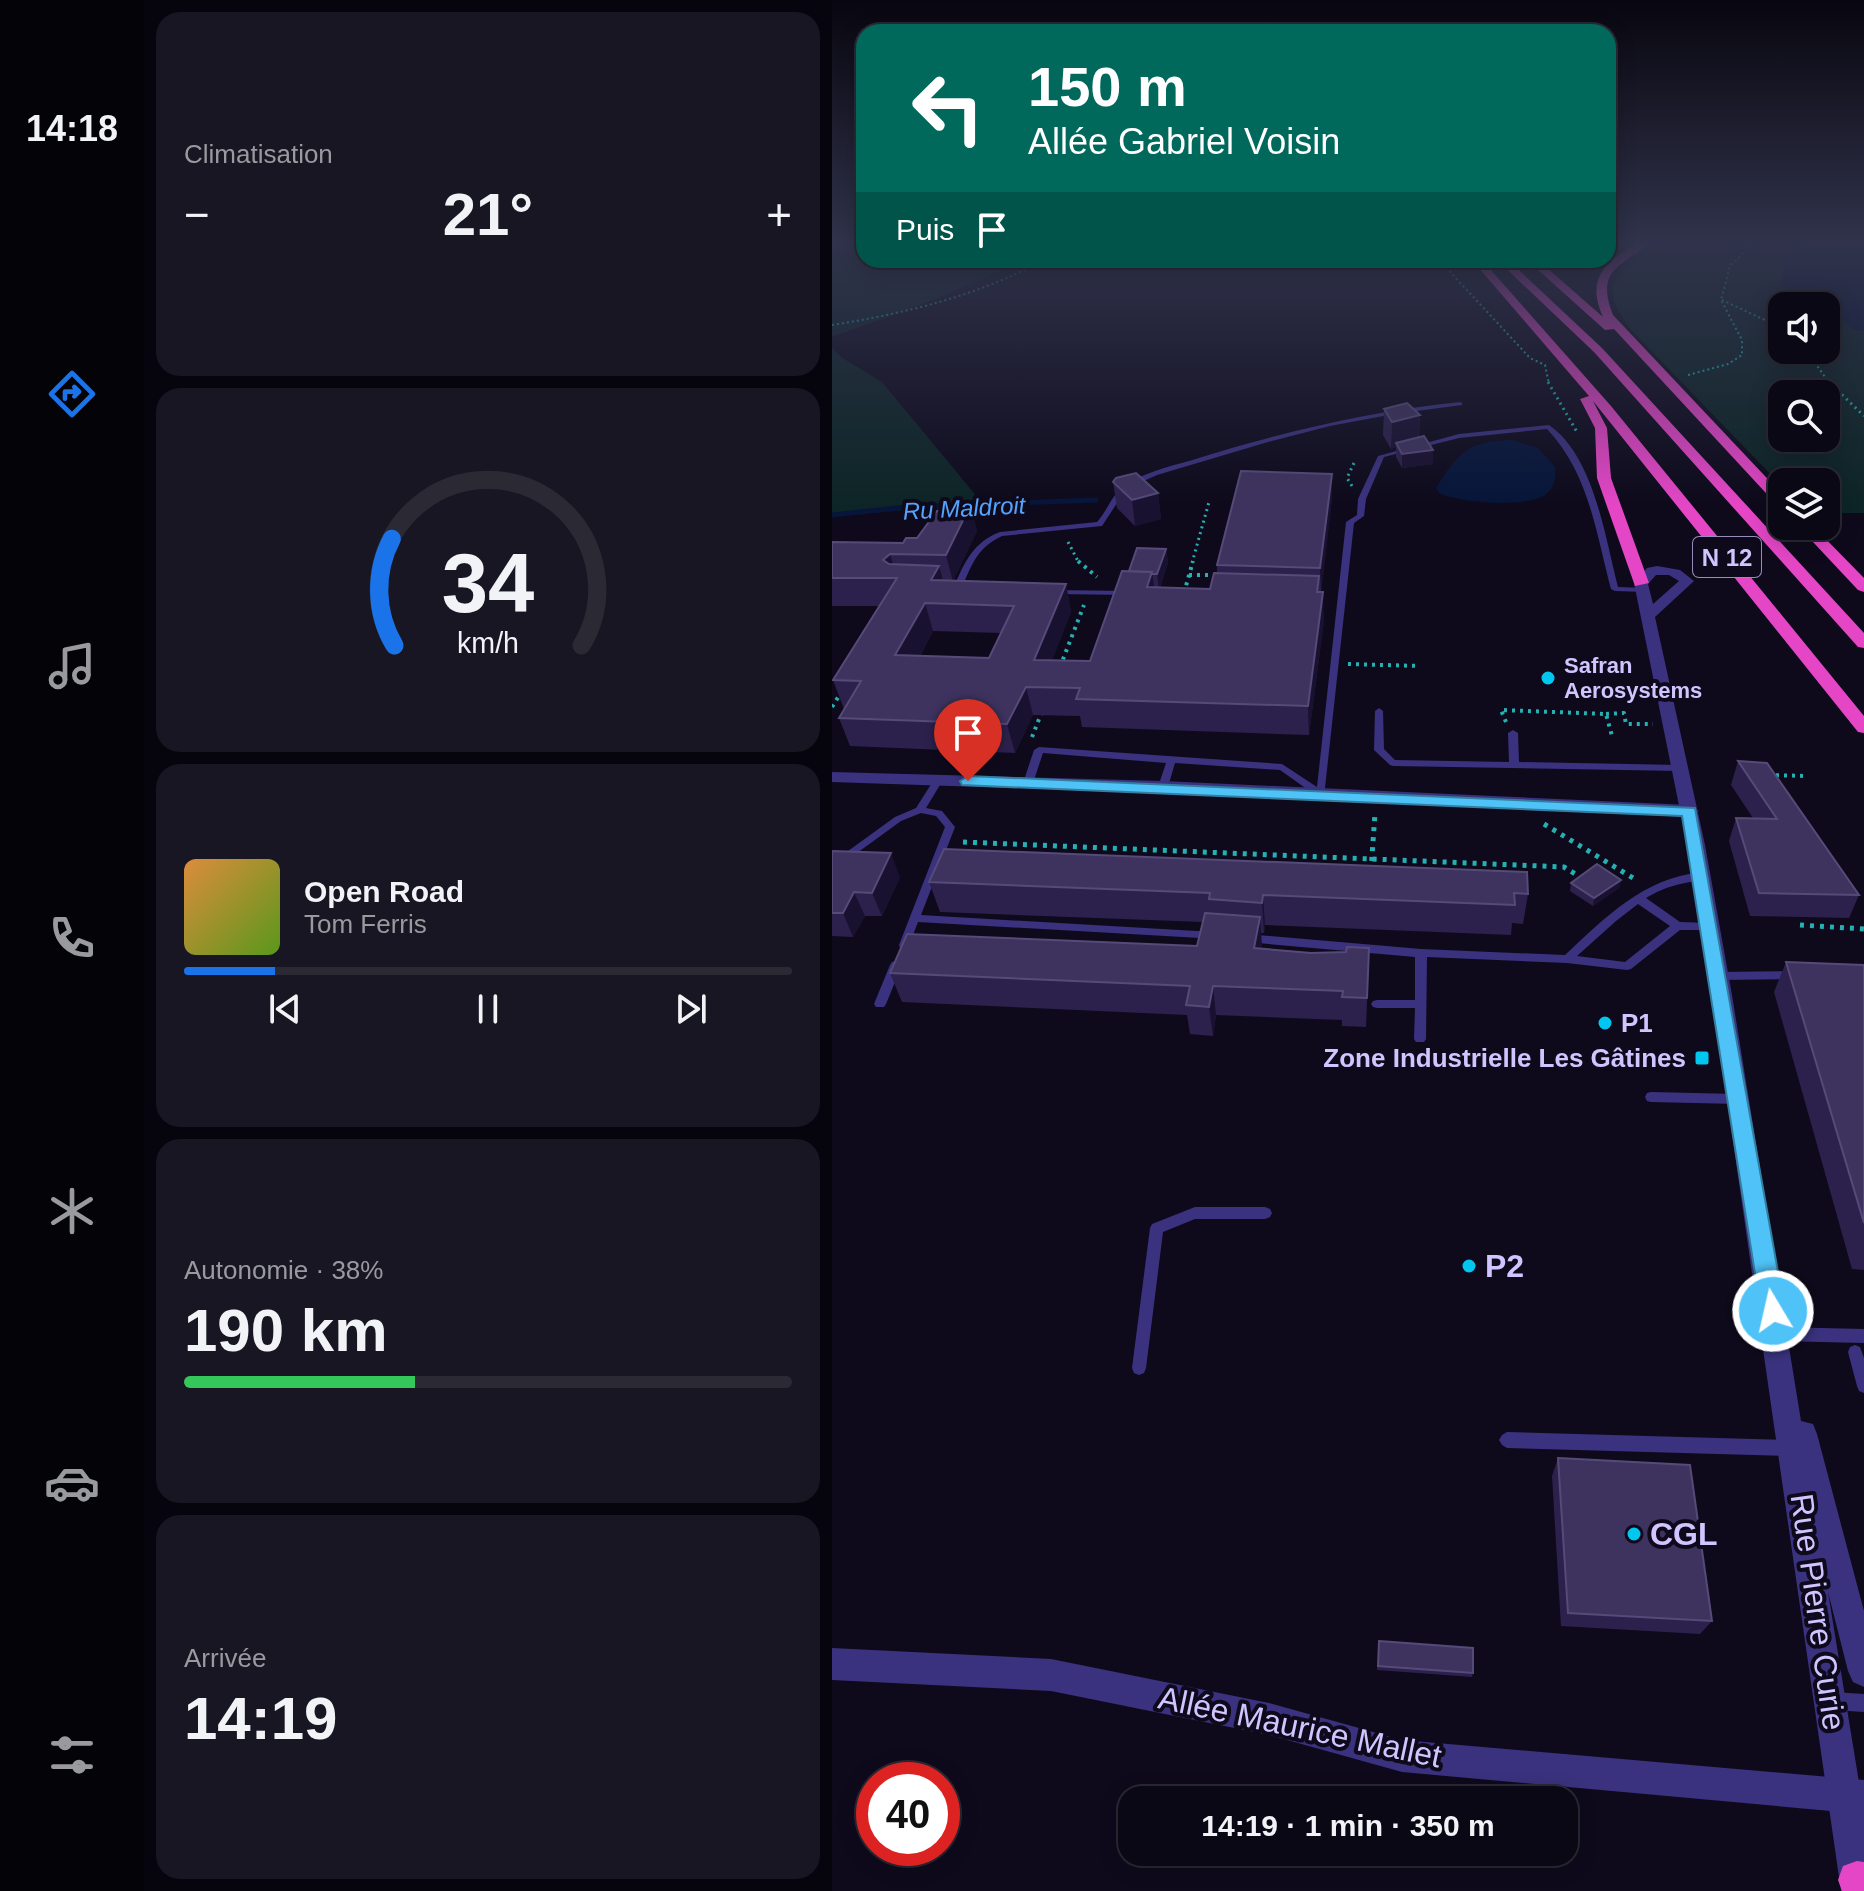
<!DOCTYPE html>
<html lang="fr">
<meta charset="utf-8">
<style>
body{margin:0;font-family:Helvetica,sans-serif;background:#181622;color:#f1f3f6;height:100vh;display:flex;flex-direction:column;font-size:30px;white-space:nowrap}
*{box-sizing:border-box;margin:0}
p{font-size:26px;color:#999aa0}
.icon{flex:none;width:44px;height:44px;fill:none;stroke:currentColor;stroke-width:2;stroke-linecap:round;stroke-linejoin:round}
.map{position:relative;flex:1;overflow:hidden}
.side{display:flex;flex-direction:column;gap:12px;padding:12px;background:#06040c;width:688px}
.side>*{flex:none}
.hud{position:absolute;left:24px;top:24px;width:760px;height:244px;border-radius:24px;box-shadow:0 4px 20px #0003,0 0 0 2px #2a2934;background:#00695c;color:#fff;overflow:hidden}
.controls{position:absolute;left:936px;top:292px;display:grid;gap:16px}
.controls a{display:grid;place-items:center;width:72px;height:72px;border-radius:16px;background:#0a0815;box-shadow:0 4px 20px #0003,0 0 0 2px #2a2934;font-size:40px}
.speed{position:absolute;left:24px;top:1762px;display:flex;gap:16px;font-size:40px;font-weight:700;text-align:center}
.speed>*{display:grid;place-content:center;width:104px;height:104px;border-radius:50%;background:#0a0815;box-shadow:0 4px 20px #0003,0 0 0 2px #2a2934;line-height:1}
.speed .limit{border:12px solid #d22;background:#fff;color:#111}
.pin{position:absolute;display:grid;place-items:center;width:68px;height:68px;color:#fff;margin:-82px -34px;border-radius:50% 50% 50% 0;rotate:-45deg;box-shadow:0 0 8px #0007}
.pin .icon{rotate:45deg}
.me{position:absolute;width:88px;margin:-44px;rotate:351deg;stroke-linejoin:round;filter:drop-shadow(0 0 6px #0008)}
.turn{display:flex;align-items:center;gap:28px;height:168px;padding:0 40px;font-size:36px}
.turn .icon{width:104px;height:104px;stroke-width:2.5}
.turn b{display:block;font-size:56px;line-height:68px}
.then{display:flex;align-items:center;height:76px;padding:0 40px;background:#0003;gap:16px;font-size:30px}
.big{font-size:60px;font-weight:700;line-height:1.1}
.side .card{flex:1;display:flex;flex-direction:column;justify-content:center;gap:12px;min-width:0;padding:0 28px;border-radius:24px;background:#181622}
.side .dial{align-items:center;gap:0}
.dial svg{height:208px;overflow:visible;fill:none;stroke:#2a2934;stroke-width:7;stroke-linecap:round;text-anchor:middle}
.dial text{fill:#f1f3f6;stroke:none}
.song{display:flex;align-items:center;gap:24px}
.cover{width:96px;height:96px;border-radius:12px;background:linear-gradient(135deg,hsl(30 70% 55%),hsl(90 70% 35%))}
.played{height:8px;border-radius:4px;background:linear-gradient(90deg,#1a73e8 15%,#2a2934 15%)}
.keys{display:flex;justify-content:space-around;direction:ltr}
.heat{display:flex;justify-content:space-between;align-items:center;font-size:44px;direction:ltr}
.charge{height:12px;border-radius:6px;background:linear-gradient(90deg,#34c759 38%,#2a2934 0)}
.trip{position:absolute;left:286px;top:1786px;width:460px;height:80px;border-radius:24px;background:#0a0815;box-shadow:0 4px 20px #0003,0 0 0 2px #2a2934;font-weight:700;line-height:80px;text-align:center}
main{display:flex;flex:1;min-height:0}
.tab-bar{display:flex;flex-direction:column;width:144px;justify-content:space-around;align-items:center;background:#040308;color:#999aa0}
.tab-bar .icon{width:56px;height:56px}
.tab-bar .current{color:#1a73e8}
.tab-bar b{font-size:36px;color:#f1f3f6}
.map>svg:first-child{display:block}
.green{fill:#0d2526;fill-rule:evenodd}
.water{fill:#061539}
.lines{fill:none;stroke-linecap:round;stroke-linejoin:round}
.stream{stroke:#061539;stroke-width:5}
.path-far3{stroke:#25b1b3;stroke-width:2;stroke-dasharray:2 3;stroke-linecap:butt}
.path-far2{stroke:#25b1b3;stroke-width:3;stroke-dasharray:2 4;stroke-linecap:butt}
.path-far1{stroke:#25b1b3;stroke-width:4;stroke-dasharray:3 5;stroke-linecap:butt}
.path{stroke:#25b1b3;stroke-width:5;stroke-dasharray:4 6;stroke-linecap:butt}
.service{fill:#3a327e;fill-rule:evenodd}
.minor{fill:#3a327e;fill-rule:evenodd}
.tertiary{fill:#3a327e;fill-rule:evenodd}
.trunk{fill:#e446c6;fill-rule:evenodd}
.wall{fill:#2c214c;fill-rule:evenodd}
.shaded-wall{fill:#191130}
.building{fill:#3e335f;stroke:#554a78;stroke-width:2;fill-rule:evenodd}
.route{fill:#4fc3f7;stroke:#337fa1;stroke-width:2}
.poi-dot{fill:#00c6f0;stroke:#0e0a1c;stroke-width:3}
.labels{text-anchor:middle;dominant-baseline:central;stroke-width:8;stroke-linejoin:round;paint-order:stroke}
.far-poi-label{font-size:22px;font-weight:bold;fill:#d0c5ff;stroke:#0e0a1c;text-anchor:start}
.far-water-label{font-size:24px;font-style:italic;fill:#53a3ff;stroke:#0e0a1c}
.shield{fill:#0e0a1c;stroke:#968dbb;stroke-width:2}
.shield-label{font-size:24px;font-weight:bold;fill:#d0c5ff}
.poi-label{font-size:26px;font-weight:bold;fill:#d0c5ff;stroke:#0e0a1c;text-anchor:start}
.near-poi-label{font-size:32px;font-weight:bold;fill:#d0c5ff;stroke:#0e0a1c;text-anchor:start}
.near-street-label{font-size:32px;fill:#d0c5ff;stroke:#0e0a1c}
</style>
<main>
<nav class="tab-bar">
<b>14:18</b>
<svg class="icon current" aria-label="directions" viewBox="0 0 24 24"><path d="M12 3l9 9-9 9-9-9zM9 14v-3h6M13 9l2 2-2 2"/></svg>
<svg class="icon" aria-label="music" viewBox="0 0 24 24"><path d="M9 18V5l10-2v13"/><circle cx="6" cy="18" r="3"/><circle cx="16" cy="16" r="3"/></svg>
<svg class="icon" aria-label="phone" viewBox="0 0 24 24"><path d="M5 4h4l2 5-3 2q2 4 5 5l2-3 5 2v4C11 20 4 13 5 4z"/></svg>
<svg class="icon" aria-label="climate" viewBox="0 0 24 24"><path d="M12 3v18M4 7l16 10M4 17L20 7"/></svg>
<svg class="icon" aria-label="car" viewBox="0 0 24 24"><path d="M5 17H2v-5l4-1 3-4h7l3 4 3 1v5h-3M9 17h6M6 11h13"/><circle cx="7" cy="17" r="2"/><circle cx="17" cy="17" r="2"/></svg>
<svg class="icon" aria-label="filters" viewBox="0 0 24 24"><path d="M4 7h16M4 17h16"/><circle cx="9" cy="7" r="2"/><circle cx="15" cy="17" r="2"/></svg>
</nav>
<section class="side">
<div class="card"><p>Climatisation</p>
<div class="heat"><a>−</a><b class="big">21°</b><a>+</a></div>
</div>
<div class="card dial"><svg viewBox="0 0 100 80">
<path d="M14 69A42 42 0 1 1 86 69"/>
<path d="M14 69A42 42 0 0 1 13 28" stroke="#1a73e8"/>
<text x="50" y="56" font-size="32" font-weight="700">34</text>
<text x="50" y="72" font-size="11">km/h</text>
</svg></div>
<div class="card">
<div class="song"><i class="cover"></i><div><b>Open Road</b><p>Tom Ferris</p></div></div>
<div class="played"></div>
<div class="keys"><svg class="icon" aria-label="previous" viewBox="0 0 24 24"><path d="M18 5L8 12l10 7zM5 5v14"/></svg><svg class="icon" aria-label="pause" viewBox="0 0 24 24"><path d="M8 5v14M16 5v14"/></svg><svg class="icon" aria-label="next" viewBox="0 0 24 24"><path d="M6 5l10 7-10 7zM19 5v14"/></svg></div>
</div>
<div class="card"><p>Autonomie · 38%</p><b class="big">190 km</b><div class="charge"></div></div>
<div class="card"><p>Arrivée</p><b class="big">14:19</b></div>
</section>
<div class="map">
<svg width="1032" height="1891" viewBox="0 0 1032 1891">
<rect width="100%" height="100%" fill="#0e0a1c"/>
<g class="green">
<polygon points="0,240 32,240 32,260 194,260 91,304 0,337"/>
<path d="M832 240H969L954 262 966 298 983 306H950V350H994V311L1024 330 1032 331V513H994V482H950V486L800 331C759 278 788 272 832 240ZM950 394H994V438H950Z"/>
<polygon points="0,347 9,357 50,382 151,504 0,516"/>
</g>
<g class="water">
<polygon points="969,240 1032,241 1032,331 1024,330 994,311 994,306 966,298 949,283 954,262"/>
<path d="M680 440 706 448 723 467C724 478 723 488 713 495 695 508 626 503 607 493L604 488C626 453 635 441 680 440Z"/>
</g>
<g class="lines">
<polyline class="stream" points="0,515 75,507 264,500"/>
<g class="path-far3">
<polyline points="607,260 698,358 713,365 717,384"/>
<polyline points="890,300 950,328"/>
<path d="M0 325C75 313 145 296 212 260"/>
<polyline points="974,350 998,384"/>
<polyline points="856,375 896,364 910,355 910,340 889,300 898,266 924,240"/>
</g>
<g class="path-far2">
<polyline points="716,382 745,432"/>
<polyline points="997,382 1032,416"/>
<polyline points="520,486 515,478 522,463"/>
<polyline points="236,542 247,563"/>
<polyline points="360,563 377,502"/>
</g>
<g class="path-far1">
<polyline points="246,561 265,577"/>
<polyline points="357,575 388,575"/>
<polyline points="352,593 361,561"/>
<polyline points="516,664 588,666"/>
<polyline points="228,667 252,605"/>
<polyline points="0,707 10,691"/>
<polyline points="774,714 792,713 794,724 821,724"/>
<polyline points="674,722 669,710 774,714 780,736"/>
<polyline points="200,737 211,709"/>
<polyline points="936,775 975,776"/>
</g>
<g class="path">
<polyline points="712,824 806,881"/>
<polyline points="131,842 732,867 753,880"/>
<polyline points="539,871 543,813"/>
<polyline points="968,925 1032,929"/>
</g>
<g class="service">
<path d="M628 402 630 403V405L562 414 498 426 436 442 325 475 307 483 293 491 270 526 170 536C143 549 140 566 128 591L121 589C132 563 141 542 168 532L265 522C276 510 280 493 295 484 317 470 345 465 370 457 455 431 540 411 628 402Z"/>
<path d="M717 425C762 456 773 537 786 587L811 588 815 590 814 592 783 591 779 589C764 533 757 473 715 429L627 438 552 457 534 499 532 516 522 523 492 797H486L448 770 343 763 336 787 331 790 326 787 334 763 211 753 201 783 199 785H193L191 783 202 750 207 747 450 764 485 787 514 522 525 515 526 499 546 456 627 434Z"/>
<polygon points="220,590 298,591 302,593 298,595 223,594 220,594"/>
<polygon points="547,708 551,711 552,749 563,760 677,762 676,733 681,730 686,733 687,762 848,765 853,768 848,771 561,766 558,765 542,750 543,711"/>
<polygon points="106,777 111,780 94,808 110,811 123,827 89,915 382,932 387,936 386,939 86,922 76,948 68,948 67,945 113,827 104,816 89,813 69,821 14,861 6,861 5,859 63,817 84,808 103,778"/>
<path d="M869 872 874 876 873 879C849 884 836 885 814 898L848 922 878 923 883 927 882 930H848L799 969 795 970 735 963 595 957 594 1039 592 1042H584L582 1039 583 1008H545L541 1007 539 1004 541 1001 545 1000H583V957L414 942 409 938 414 934 589 949 733 955C774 917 810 879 869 872ZM806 904 838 926 793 962 745 956 784 921Z"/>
<polygon points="64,961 68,962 70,965 54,1004 52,1007 44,1007 42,1004 58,965 60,962"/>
<polygon points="963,971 967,972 969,975 967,978 963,979 887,980 883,979 881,976 883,973 887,972"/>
<polygon points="819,1092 906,1094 910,1095 912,1099 910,1103 906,1104 819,1102 815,1101 813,1097 815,1093"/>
<polygon points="363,1207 433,1207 438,1209 440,1213 438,1217 433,1219 363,1219 331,1232 314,1368 312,1373 307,1375 302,1373 300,1368 318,1228 320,1224"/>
<polygon points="945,1327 1032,1329 1032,1343 945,1341 940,1339 938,1334 940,1329"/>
<polygon points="1023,1345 1028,1347 1032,1358 1032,1393 1027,1391 1025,1386 1016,1352 1018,1347"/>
<polygon points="675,1432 958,1440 963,1443 966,1448 963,1453 958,1456 675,1448 670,1445 667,1440 670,1435"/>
<polygon points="1001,1692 1032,1694 1032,1712 1001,1710 995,1707 992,1701 995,1695"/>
</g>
<g class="minor">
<polygon points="0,772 331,781 858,805 867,811 858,817 331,793 0,782"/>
<polygon points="0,1648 219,1659 437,1703 570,1740 1032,1780 1032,1814 570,1772 437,1735 219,1691 0,1680"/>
</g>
<path class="tertiary" d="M825 566 848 570 862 581 823 617 873 845 900 995 969 1421 981 1424 985 1434 1032 1611V1687L1021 1682 1016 1671 996 1592 1032 1813V1891H1009L880 995 855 845 802 583 815 568ZM824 575H837L847 581 821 604 816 584Z"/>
<g class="trunk">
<path d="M810 240H822C792 266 762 267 781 315L950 494V506L945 505 782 329 773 330 695 260H706L771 317C752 274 777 261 810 240Z"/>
<polygon points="640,260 650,260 779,406 1032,716 1032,733 1026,732 761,401 775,428 779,478 817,583 803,586 765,478 763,428 748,399 757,396"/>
<polygon points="665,260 676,260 770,348 1032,633 1032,648 1026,647 762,352"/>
<polygon points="966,526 981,526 1032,578 1032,592 1026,590"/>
<polygon points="1025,1861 1032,1862 1032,1891 1010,1891 1006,1880 1011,1866"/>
</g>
</g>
<g class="wall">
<polygon points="552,409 588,415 587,438 601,464 570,468 564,457 564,447 559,449 551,435"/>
<polygon points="281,482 326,493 329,519 303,526 285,508"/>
<path d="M500 498 489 592 492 620 477 735 250 727 248 716 201 715 183 753 18 746 7 718 12 709 1 680 47 606H0V542L71 543 85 538 145 531 121 581 234 584 239 612 220 660 258 661 297 571 334 549 336 563 328 587 378 589 385 573V565ZM101 631 169 633 157 658 88 656Z"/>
<polygon points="906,761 1027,895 1017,918 918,916 897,841 904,818 921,818 899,785"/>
<polygon points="0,851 68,877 50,916 33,916 21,937 0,936"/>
<polygon points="789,880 787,888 761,906 738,891 739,883"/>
<polygon points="97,882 696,894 691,924 680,923 679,935 433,925 432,933 429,933 429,948 536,977 534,1027 510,1026 510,1020 384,1015 381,1036 358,1034 355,1015 70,1002 58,973 365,946 371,922 108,912"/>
<polygon points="954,962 1032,965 1032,1270 1020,1269 942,992"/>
<polygon points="726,1458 880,1621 868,1634 729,1626 720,1476"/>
<polygon points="547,1641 641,1673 640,1677 545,1670"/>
</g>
<g class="shaded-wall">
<polygon points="588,415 586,442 564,443 564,447 559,449 560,422"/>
<polygon points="601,450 601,464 570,468 570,454"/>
<polygon points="500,474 500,498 489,594 488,568"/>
<polygon points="326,493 329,519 303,526 300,500"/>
<polygon points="139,504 145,531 121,582 114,555"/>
<polygon points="334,549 336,563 327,589 325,574"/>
<polygon points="58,554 66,581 51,560"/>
<polygon points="107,566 115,594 99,580"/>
<polygon points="320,572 324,599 315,587"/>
<polygon points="234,584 239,612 209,688 202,660"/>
<polygon points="491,592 492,620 477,735 476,706"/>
<polygon points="93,603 101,631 73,683 63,655"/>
<polygon points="194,687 201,715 183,753 175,724"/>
<polygon points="59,853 68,877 50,916 40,893"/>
<polygon points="789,880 787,888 761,906 762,898"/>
<polygon points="22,892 33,916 21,937 11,913"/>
<polygon points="431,895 433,925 432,933 430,903"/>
<polygon points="428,917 430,946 425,977 422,948"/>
<polygon points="381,986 384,1015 381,1036 377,1007"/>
</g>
<g class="building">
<polygon points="575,403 588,415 560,422 552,409"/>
<polygon points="592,436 601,450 570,454 564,443"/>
<polygon points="409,471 500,474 488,568 385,565"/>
<polygon points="304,473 326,493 300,500 281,482 284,478"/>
<path d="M139 504 114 555 58 554 51 560 57 564 107 566 99 580 234 584 202 660 258 661 290 571 320 572 315 587 378 589 382 573 487 576 485 592H491L476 706 244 699 248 688 194 687 175 724 7 718 29 681 1 680 65 578H0V542L71 543 74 538H85L105 511ZM93 603 182 606 157 658 63 655Z"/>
<polygon points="305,548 334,549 325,574 319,574 320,572 297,571"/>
<polygon points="906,761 935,763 1027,895 927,893 904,818 945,819"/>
<polygon points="112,849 695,872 696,894 682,893 683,905 431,895 430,903 377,899 378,893 97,882"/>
<polygon points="0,851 59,853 40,893 22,892 11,913 0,913"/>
<polygon points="765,864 789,880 762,898 739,883"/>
<polygon points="373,913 428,917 422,948 479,953 514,952 515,947 537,948 535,998 510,997 511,991 381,986 377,1007 354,1005 358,986 58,973 75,934 365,946"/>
<polygon points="954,962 1032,965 1032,1223"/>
<polygon points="726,1458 858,1465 880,1621 736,1613"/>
<polygon points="547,1641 641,1648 641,1673 546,1666"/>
</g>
<linearGradient id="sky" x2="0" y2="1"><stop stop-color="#08060f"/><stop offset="0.48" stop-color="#30334b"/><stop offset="1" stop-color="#30334b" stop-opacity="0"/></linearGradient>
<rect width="1032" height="505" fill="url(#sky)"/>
<polygon class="route" points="136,776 863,808 953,1311 950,1318 941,1322 933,1318 929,1311 850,816 130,785 128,781"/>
<g class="poi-dot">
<circle cx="716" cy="678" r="8"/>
<circle cx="773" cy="1023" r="8"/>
<rect x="862" y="1050" width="16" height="16" rx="4"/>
<circle cx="637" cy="1266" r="8"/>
<circle cx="802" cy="1534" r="8"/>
</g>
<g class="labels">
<g class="far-poi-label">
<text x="732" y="665">Safran<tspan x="732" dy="25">Aerosystems</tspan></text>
</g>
<g class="far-water-label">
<text transform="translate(132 508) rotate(-3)">Ru Maldroit</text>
</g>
<rect class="shield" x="861" y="537" width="68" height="40" rx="6"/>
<g class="shield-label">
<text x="895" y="557">N 12</text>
</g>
<g class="poi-label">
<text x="789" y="1023">P1</text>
<text x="854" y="1058" text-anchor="end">Zone Industrielle Les Gâtines</text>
</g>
<g class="near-poi-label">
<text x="653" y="1266">P2</text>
<text x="818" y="1534">CGL</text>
</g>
<g class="near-street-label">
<text transform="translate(986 1612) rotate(82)">Rue Pierre Curie</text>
<text transform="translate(468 1727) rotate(12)">Allée Maurice Mallet</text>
</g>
</g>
</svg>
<div class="controls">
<a><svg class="icon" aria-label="sound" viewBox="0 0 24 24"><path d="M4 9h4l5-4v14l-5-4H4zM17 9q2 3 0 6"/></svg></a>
<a><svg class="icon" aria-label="search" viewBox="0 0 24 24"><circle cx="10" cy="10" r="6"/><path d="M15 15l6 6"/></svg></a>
<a><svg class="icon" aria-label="layers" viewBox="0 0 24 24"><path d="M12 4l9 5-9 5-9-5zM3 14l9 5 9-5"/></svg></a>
</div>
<div class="speed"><div class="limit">40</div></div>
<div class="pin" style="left:136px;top:781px;background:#d93025"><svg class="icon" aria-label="arrive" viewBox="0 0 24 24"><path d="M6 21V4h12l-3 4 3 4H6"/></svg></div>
<svg class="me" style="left:941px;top:1311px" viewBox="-20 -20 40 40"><circle r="17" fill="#4fc3f7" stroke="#fff" stroke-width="3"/><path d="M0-11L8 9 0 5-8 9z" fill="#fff"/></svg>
<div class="trip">14:19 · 1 min · 350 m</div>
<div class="hud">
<div class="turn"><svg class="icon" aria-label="left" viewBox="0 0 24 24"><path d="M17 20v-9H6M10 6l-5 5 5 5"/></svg><div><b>150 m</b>Allée Gabriel Voisin</div></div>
<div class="then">Puis<svg class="icon" aria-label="arrive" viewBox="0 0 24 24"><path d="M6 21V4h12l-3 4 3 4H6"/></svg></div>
</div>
</div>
</main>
